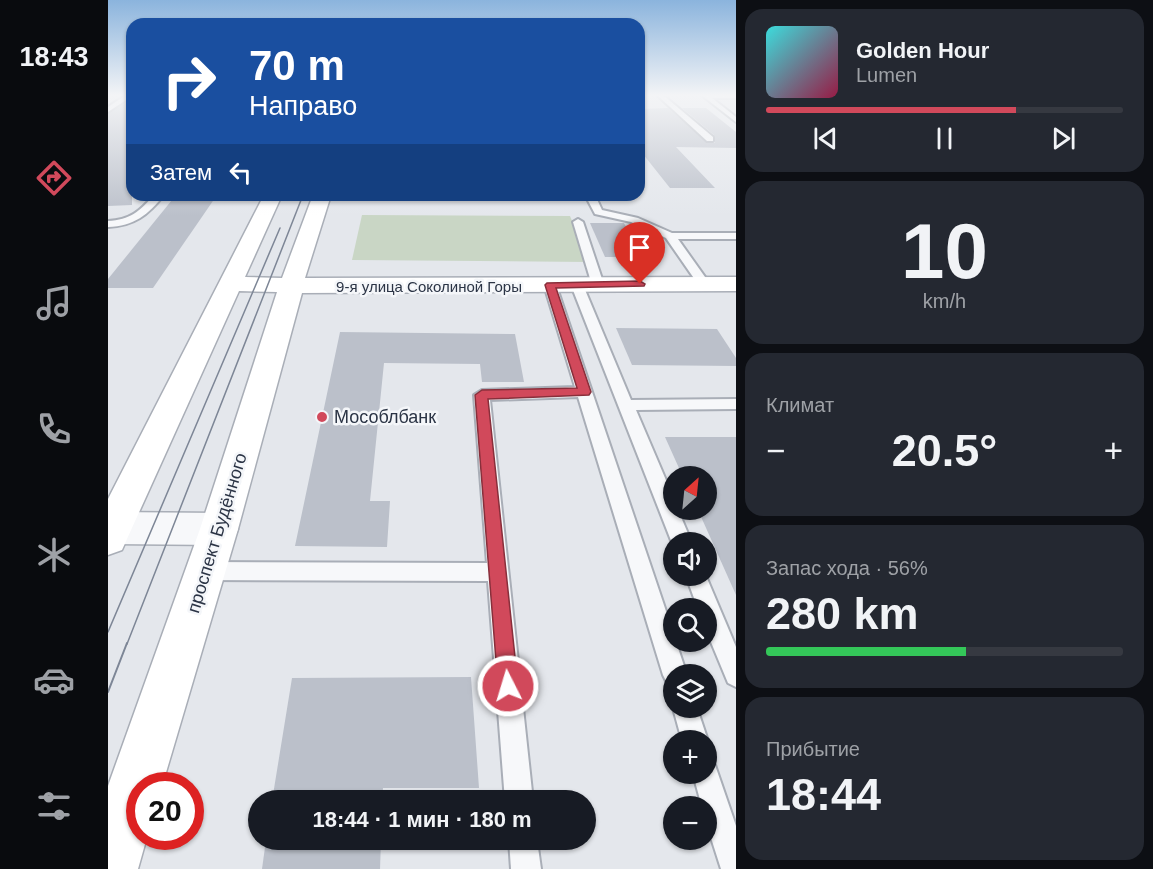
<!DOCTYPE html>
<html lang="ru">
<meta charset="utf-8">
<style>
body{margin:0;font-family:Helvetica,sans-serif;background:#242831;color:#f1f3f6;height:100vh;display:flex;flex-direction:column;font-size:22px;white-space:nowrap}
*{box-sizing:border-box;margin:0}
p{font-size:20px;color:#9ea1a6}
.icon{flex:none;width:33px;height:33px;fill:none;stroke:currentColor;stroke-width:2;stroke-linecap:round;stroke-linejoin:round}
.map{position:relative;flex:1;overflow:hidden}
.side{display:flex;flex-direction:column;gap:9px;padding:9px;background:#0d0f14;width:417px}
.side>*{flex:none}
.top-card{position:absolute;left:18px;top:18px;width:519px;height:183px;border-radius:18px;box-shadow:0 2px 4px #0004;background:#1a4fa0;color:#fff;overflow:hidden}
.needle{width:39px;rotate:27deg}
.tools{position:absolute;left:555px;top:466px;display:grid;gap:12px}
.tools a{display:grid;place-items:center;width:54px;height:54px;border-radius:50%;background:#171b24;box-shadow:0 2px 4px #0004;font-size:30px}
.speed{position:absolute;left:18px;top:772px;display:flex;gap:12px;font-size:30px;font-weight:700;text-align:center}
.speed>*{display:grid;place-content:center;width:78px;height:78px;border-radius:50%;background:#171b24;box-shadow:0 2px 4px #0004;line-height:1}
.speed .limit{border:9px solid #d22;background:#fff;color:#111}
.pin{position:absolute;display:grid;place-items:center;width:51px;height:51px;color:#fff;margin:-62px -26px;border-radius:50% 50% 50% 0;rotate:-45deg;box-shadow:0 0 6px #0007}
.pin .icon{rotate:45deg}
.me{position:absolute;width:66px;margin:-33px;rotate:355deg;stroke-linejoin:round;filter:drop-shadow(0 0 4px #0008)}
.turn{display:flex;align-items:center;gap:21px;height:126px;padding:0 24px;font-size:27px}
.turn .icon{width:78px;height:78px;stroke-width:2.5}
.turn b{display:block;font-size:42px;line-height:51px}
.then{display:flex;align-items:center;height:57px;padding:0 24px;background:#0003;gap:12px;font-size:22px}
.big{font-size:45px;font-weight:800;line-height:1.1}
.side .card{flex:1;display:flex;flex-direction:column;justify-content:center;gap:9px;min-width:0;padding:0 21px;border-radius:18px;background:#242831}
.side .dial{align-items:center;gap:0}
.dial b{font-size:78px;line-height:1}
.song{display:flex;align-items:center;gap:18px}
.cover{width:72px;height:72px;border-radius:9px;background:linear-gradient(135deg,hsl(180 70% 55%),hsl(340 70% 35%))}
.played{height:6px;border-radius:3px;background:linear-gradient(90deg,#d1495b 70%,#363941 70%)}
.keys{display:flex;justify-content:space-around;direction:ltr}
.heat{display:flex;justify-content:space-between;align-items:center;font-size:33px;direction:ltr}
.charge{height:9px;border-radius:4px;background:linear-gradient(90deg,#34c759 56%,#363941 0)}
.trip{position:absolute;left:140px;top:790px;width:348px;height:60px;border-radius:30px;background:#171b24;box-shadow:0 2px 4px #0004;font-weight:800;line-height:60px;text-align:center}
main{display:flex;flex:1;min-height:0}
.menu{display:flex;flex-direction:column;width:108px;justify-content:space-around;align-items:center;background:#090b0e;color:#9ea1a6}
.menu .icon{width:42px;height:42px}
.menu .on{color:#d1495b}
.menu b{font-size:27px;color:#f1f3f6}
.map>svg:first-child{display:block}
.green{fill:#c9d6c5}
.building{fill:#bbc0ca}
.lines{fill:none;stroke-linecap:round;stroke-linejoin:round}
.lane-casing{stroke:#a9aeb7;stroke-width:4}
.street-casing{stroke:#a9aeb7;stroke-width:3}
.secondary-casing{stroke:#a9aeb7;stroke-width:3}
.lane{fill:#f7f8fa;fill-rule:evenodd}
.street{fill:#f7f8fa;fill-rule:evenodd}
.secondary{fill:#fff;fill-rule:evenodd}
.tram-far1{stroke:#7d8696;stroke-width:1.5}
.tram{stroke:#7d8696;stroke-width:2}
.route{fill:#d1495b;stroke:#882f3b;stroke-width:1.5}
.poi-dot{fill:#d1495b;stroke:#f4f6f9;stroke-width:2}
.labels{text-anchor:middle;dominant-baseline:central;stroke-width:5;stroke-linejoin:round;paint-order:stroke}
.far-street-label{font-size:15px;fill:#2b3445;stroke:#f4f6f9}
.poi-label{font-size:18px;fill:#2b3445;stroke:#f4f6f9;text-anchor:start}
.street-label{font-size:18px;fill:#2b3445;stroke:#f4f6f9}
</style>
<main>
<nav class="menu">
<b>18:43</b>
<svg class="icon on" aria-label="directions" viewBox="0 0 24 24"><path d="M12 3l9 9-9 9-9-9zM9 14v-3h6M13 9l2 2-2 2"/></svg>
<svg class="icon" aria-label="music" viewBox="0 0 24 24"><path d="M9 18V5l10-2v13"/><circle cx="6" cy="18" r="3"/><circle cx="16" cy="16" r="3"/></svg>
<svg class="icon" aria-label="phone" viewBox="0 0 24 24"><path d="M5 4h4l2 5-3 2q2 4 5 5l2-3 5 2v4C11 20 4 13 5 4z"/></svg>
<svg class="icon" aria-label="climate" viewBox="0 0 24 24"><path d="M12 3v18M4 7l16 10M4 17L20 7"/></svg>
<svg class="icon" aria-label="car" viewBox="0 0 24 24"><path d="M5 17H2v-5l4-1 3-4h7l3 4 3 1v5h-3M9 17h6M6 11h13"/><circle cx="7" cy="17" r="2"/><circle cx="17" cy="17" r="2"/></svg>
<svg class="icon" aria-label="filters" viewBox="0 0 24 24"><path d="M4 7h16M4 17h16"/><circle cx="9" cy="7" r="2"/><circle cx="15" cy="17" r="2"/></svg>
</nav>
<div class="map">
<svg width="628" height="869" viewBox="0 0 628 869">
<rect width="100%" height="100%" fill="#e4e7ec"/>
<polygon class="green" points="254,215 462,216 481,262 244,260"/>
<g class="building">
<polygon points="24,99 24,205 0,206 0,114"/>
<polygon points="560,108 599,143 607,143 606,135 574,108 598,108 628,132 628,148 568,147 607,188 562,188 531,149 531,109"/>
<polygon points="68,195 109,195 45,288 0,288 0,279"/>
<polygon points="482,223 516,223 534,257 497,257"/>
<polygon points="508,328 609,329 628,358 628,366 524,365"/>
<polygon points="232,332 407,334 416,382 374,382 372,364 276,363 262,501 282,501 279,547 187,546"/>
<polygon points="557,437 628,437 628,595 590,510 598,510 598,477 575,477"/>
<polygon points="363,677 371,788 275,788 274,801 164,801 184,678"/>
<polygon points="158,840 273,840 272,869 154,869"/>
</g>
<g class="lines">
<defs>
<g id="lane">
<polygon points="18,95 24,96 0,112 0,107"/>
<polygon points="549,95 555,95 605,137 605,141 599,141"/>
<polygon points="596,95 628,95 628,98 604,98 628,117 628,122 596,97"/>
<path d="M46 195H56C40 215 26 226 0 227V221C22 220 32 211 46 195Z"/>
<polygon points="477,195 487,195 494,210 530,218 564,233 628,233 628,239 570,239 602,284 596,288 592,287 558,238 523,222 487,214"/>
<polygon points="470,219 475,222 496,285 494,288 486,288 484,285 465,222"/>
<polygon points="442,281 448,285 566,635 566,642 568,642 579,675 566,675 566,686 559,683 555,675 470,397 382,400 425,801 397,801 380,581 98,580 91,578 88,571 91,564 98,562 379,563 366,395 374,390 467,387 436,285"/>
<polygon points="469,281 475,285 523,400 628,399 628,409 528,410 566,499 566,510 570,510 584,543 566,543 566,546 564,543 463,285"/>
<polygon points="578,576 598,576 628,647 628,687 620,683 598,630 598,609 590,609"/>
<polygon points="566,706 566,708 589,708 600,741 598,744 598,741 574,741 565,708"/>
<polygon points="598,761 607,765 628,826 628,869 613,869 598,822 598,807 594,807 585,774 598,774"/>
<polygon points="401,840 429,840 433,869 403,869"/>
</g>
<polygon id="street" points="5,512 111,513 125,517 130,529 125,541 111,545 5,544 0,543 0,513"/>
<polygon id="secondary" points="156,195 174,195 137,277 174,278 205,195 223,195 197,278 628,277 628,291 194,293 130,529 54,786 32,786 32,837 39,837 30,869 0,869 0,786 92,529 169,292 131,291 14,550 0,555 0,499"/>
</defs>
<use href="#lane" class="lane-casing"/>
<use href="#street" class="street-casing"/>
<use href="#secondary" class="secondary-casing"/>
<use href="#lane" class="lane"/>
<use href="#street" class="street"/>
<use href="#secondary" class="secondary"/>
<g class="tram-far1">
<polyline points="0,632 172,228"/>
<polyline points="19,644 195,195"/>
</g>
<polyline class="tram" points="0,692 19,643"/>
</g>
<linearGradient id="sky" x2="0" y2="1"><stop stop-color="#8bb4dd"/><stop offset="0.44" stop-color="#f3f4f6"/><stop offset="1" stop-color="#f3f4f6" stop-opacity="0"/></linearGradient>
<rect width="628" height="216" fill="url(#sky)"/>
<polygon class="route" points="532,281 537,284 536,286 448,288 483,392 481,395 380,399 410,686 407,693 400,696 393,693 390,686 367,395 374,390 469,388 437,285 439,283"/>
<circle class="poi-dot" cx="214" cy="417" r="6"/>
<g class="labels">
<g class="far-street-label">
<text x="321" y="286">9-я улица Соколиной Горы</text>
</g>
<g class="poi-label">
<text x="226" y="417">Мособлбанк</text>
</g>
<g class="street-label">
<text transform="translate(109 533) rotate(-73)">проспект Будённого</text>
</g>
</g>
</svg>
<div class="tools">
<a><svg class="needle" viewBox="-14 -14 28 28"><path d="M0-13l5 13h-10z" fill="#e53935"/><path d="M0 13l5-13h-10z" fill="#9ea1a6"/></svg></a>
<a><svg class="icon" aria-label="sound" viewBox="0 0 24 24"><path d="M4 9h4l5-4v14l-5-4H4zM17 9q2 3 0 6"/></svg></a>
<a><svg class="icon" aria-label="search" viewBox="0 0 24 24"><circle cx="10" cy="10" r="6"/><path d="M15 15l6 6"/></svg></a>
<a><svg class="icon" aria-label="layers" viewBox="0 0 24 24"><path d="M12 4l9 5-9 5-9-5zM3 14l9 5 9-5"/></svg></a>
<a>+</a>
<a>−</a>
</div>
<div class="speed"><div class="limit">20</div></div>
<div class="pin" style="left:532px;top:284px;background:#d93025"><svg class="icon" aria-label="arrive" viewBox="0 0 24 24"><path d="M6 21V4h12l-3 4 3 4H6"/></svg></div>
<svg class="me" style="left:400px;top:686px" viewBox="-20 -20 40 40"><circle r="17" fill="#d1495b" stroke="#fff" stroke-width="3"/><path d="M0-11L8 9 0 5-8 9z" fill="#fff"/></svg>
<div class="trip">18:44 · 1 мин · 180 m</div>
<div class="top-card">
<div class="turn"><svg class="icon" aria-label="right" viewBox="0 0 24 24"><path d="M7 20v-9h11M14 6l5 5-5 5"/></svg><div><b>70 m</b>Направо</div></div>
<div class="then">Затем<svg class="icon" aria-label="left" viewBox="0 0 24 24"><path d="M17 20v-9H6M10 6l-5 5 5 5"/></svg></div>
</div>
</div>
<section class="side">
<div class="card">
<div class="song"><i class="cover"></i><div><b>Golden Hour</b><p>Lumen</p></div></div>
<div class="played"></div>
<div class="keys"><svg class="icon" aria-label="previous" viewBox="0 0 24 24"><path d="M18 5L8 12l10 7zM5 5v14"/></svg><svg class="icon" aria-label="pause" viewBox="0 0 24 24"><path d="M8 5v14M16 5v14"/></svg><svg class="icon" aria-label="next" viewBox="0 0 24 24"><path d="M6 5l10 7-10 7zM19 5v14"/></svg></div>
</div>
<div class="card dial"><b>10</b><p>km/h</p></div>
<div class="card"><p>Климат</p>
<div class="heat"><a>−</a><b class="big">20.5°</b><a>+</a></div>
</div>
<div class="card"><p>Запас хода · 56%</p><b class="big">280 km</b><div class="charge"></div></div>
<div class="card"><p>Прибытие</p><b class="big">18:44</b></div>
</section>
</main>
